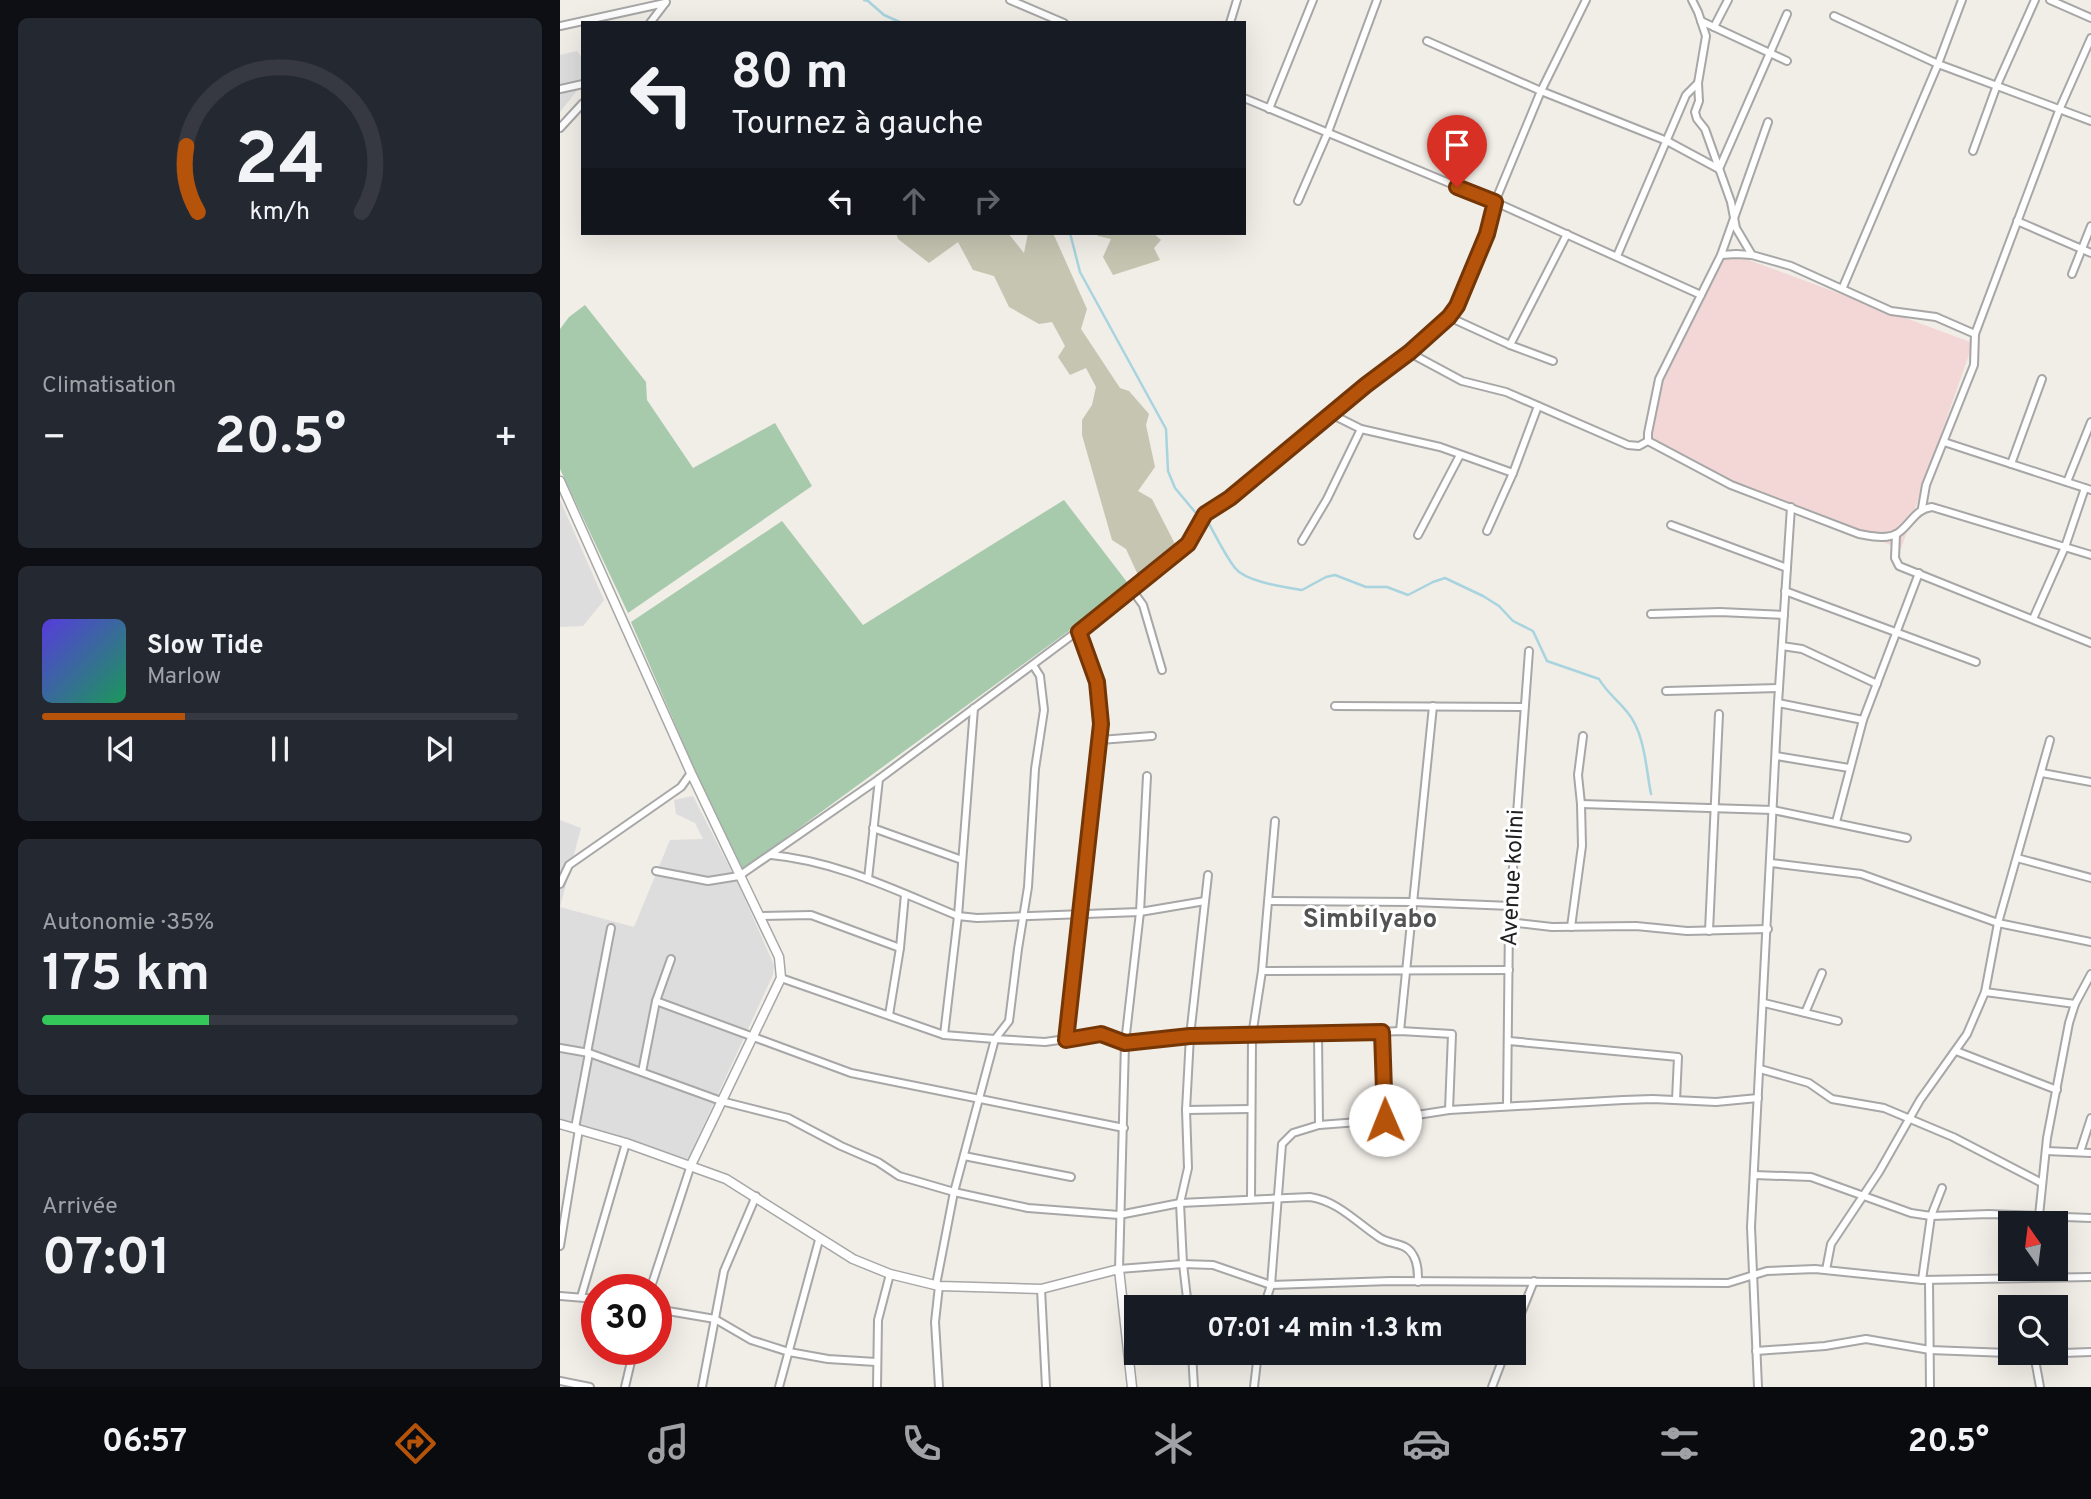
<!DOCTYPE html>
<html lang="fr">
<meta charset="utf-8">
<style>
body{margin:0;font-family:Overpass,sans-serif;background:#242831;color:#f1f3f6;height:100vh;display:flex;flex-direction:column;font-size:26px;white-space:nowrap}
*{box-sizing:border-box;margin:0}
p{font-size:23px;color:#9ea1a6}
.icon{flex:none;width:38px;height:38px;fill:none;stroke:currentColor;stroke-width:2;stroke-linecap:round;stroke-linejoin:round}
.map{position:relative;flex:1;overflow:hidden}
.details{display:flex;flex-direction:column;gap:18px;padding:18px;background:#0d0f14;width:560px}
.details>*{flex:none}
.guide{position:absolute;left:21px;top:21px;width:665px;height:214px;border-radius:0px;box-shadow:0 7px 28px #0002;background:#171b24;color:#f1f3f6;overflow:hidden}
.needle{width:46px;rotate:346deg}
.controls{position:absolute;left:1438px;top:1211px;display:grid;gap:14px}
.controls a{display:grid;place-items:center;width:70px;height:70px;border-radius:0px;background:#171b24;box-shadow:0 7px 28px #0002;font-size:35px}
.speed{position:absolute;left:21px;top:1274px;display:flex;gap:14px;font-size:35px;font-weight:700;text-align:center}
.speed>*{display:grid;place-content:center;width:91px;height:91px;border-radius:50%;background:#171b24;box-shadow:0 7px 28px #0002;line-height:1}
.speed .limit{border:10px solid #d22;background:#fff;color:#111}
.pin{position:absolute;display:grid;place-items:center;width:60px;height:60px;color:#fff;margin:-72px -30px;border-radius:50% 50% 50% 0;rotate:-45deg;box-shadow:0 0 7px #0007}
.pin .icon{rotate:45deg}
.me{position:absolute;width:77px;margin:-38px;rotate:359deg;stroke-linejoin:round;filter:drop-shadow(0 0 5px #0008)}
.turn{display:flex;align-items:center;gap:24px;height:147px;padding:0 35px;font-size:32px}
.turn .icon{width:91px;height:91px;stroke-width:2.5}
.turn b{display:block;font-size:49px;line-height:60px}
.lanes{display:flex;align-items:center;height:66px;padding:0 35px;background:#0003;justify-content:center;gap:35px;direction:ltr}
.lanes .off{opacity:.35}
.big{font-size:52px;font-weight:700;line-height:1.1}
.details .tile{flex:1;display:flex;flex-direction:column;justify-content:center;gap:10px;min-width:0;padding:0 24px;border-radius:10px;background:#242831}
.details .dial{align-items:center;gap:0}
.dial svg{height:182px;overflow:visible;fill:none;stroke:#363941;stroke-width:7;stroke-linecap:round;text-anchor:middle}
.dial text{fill:#f1f3f6;stroke:none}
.song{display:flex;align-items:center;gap:21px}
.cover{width:84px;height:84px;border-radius:10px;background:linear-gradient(135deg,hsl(250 70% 55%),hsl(150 70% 35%))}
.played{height:7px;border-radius:4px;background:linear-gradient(90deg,#b45309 30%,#363941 30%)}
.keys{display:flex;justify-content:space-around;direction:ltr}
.heat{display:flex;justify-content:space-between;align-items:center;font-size:38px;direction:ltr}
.charge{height:10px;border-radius:5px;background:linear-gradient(90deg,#34c759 35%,#363941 0)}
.trip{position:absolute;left:564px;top:1295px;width:402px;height:70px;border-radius:0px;background:#171b24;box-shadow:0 7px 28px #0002;font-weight:700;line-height:70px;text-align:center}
.menu{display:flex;height:112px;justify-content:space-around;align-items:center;background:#090b0e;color:#9ea1a6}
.menu .icon{width:49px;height:49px}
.menu .active{color:#b45309}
.menu b{font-size:32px;color:#f1f3f6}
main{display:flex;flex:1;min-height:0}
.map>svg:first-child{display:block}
.residential{fill:#dedddd}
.commercial{fill:#f2d7d6}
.construction{fill:#c6c5b2}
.cemetery{fill:#a7caac}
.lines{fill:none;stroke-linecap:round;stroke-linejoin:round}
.stream{stroke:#a7d4df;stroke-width:2.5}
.minor-casing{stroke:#a7a7a7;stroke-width:10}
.tertiary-casing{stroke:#a7a7a7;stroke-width:11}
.minor{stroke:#fff;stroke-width:6}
.tertiary{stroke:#fff;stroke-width:8}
.route-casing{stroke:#753606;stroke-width:18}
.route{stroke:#b45309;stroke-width:12}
.labels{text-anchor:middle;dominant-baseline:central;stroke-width:6;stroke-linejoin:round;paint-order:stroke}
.street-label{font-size:23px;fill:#202020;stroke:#fff}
.quarter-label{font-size:26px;font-weight:bold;fill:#535353;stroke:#fff}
</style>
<main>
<section class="details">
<div class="tile dial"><svg viewBox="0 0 100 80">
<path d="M14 69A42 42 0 1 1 86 69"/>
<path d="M14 69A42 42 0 0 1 9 40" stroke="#b45309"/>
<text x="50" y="56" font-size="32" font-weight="700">24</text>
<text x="50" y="72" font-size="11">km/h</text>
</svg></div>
<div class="tile"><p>Climatisation</p>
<div class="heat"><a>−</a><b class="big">20.5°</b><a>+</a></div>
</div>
<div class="tile">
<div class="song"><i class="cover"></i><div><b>Slow Tide</b><p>Marlow</p></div></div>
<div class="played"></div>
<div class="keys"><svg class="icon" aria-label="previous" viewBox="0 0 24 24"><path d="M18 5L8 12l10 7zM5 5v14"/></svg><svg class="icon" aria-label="pause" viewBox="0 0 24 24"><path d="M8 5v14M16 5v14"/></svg><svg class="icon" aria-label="next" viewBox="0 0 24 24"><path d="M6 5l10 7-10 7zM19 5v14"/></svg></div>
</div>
<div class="tile"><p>Autonomie · 35%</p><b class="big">175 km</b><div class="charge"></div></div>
<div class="tile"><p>Arrivée</p><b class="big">07:01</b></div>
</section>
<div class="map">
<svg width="1531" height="1387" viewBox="0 0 1531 1387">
<rect width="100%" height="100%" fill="#f1ede7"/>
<g class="residential">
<polygon points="17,51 23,59 23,83 0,112 0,55"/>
<polygon points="0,500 44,600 23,626 0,627"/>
<polygon points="133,796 178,884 214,965 213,975 128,1159 0,1123 0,907 74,927 110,840 143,839 135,823 116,814 114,800"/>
<polygon points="0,820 21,828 0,907"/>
</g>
<polygon class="commercial" points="1167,252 1413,343 1341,549 1175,484 1090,439 1101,383"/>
<g class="construction">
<polygon points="336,233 448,233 464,253 468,233 493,233 527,309 521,329 560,388 569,391 589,414 586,425 595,467 578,491 592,499 616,546 578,575 566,549 552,540 522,435 522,420 532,405 536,387 526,368 510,375 498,357 505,346 492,322 479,324 449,307 434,276 413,270 398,242 369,263 338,239"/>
<polygon points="536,233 581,233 583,235 593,233 601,240 594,248 600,260 553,275 543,257 551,239 538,236"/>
</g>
<g class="cemetery">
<polygon points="25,305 86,382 87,400 133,468 215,423 252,486 68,613 0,469 0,329 9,317"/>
<polygon points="504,500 570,586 179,872 71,622 222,521 303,625"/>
</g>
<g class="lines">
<g class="stream">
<polyline points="304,0 308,1 324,15 342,23"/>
<path d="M510 233 520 272 606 429 608 471 615 488 635 512H642C653 529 662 551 675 568 686 582 725 587 742 590L766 577 775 575 806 587H827L848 595 873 582 885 578 923 596 939 606 953 621 973 631 987 661 1039 679C1047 693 1059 701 1068 713 1085 734 1086 769 1091 794"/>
</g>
<defs>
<g id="minor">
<polyline points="450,0 504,23"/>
<polyline points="1132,0 1138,12 1146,36 1138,83 1139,101 1135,112 1137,119 1145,129 1171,202 1176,228 1192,255"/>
<polyline points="1490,0 1531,18"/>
<polyline points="1274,16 1378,64 1531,121"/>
<polyline points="1141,21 1227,61"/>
<polyline points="90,23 106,2"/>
<polyline points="670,23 677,0"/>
<polyline points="0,26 105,3"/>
<polyline points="1154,27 1168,0"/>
<polyline points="867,41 981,91 1107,141 1159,169 1227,14"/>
<polyline points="0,89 23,84"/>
<polyline points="684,98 935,202 1141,295"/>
<polyline points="709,109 753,0"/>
<polyline points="0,128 23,103"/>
<polyline points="1413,151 1437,85 1475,0"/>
<polyline points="738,201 768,132 817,0"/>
<polyline points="1457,221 1531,253"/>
<polyline points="1161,255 1176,254 1192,255 1231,266 1331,311 1376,317 1415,334"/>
<polyline points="1057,256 1126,95 1138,83"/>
<polyline points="1512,274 1531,226"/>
<polyline points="1283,287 1378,64 1402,0"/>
<polyline points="889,317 950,345 993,361"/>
<polyline points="950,345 1007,234"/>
<polyline points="850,353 902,381 946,392 1068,445 1079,446 1088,441"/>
<polyline points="771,414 801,429 880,447 953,473"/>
<path d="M1088 441 1171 485 1299 534C1311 536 1327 540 1338 533 1351 524 1355 509 1372 507L1531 555"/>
<polyline points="1088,441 1088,433 1099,379 1161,255 1208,122"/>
<polyline points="1384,442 1531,490"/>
<polyline points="1451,464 1482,379"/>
<polyline points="1507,482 1531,422"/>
<polyline points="1362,508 1366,485 1414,365 1415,334 1500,108 1531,38"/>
<polyline points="1111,525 1227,568"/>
<polyline points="927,531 953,473 978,406"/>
<polyline points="1336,534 1335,558 1339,566 1531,643"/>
<polyline points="858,535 900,455"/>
<polyline points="742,541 767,499 801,429"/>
<polyline points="572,590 583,605 602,670"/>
<polyline points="1225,591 1416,662"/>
<polyline points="1091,614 1160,612 1224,615"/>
<polyline points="1473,619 1505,547 1525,488"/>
<polyline points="1222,646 1242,649 1317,684"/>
<polyline points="1106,691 1219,688"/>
<polyline points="1218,703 1303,720"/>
<polyline points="775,706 964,707"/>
<polyline points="540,740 592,736"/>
<polyline points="1216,756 1289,768"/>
<polyline points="1482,773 1531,782"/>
<polyline points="587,776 580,912 565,1043 559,1269 623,1264 653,1265 711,1285 831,1281 1168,1283 1207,1271 1255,1269 1362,1280 1531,1277"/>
<polyline points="1021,804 1213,810 1347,838"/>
<polyline points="1276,822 1303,720 1359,573"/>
<polyline points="313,828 402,860"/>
<path d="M211 855C277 861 337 891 398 916L417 918 580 912 645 901"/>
<polyline points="1457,858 1531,878"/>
<polyline points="1211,863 1301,874 1438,923 1531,942"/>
<polyline points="96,871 148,881 179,876 319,779 578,586 628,544 645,515 670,498 806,385 850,353 889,317 897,306 927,234 935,202 981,91 1026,0"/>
<polyline points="308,879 319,779"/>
<polyline points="0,884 9,865 121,787 131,773"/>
<polyline points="709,901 853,902 951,906"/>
<polyline points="201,916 251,915 340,948"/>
<polyline points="949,922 992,927 1076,926 1127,931 1208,929"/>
<polyline points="1011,927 1022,846 1021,804 1018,775 1023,736"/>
<polyline points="1149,931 1159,714"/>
<polyline points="702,971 949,970"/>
<polyline points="221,978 384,1035 435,1039 485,1042 541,1034 565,1043 630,1036 758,1035 840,1031 892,1034 889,1110"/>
<polyline points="1425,992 1515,1004"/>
<polyline points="96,1001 291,1073 564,1128"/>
<polyline points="1204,1003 1278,1021"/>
<polyline points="1245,1013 1262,973"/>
<polyline points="329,1015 340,948 345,894"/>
<polyline points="840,1031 873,706"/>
<polyline points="822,1032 825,1120"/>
<polyline points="384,1035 398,916 414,708"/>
<polyline points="758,1035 759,1125"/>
<polyline points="506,1040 541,725 537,682 519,632"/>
<polyline points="949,1041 1118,1057 1116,1100"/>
<path d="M0 1048 29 1053 161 1101 228 1118 281 1146 318 1162 339 1176 394 1192 468 1208 559 1215 620 1203 750 1197C778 1201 797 1223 820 1238 831 1245 846 1242 853 1255 858 1263 858 1273 858 1282"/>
<polyline points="1396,1051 1497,1090"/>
<polyline points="27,1053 51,928"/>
<polyline points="1200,1069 1249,1083 1272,1099 1324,1108 1393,1137 1482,1183"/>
<polyline points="82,1072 96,1001 111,959"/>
<polyline points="947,1105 949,922 969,651"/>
<polyline points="626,1110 690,1109"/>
<polyline points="15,1128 29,1053"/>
<polyline points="1486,1151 1531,1153"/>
<polyline points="1520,1152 1531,1118"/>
<polyline points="404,1156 511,1177"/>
<polyline points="1194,1175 1251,1177 1351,1213 1371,1216 1429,1214 1531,1218"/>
<polyline points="691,1199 692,1036 702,971 715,821"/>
<polyline points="1479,1216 1487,1138 1509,1023 1515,1004 1531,974"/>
<polyline points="0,1246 19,1129"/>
<polyline points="1266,1270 1271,1244 1319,1172 1360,1100 1407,1034 1425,992 1438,923 1490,740"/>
<polyline points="1362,1280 1371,1216 1382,1188"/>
<polyline points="1369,1280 1370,1387"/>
<polyline points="376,1285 394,1192 435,1039 449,1021 458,949 468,887 475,769 484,710 480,676 473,665"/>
<polyline points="481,1289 486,1387"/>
<polyline points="90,1290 131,1165"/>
<polyline points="0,1296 37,1299"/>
<polyline points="21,1297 66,1143"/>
<polyline points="628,1307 623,1264 620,1203 628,1168 626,1110 630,1036 648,875"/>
<polyline points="704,1307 711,1285 722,1144 733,1133 759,1125 825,1120 889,1110 1063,1100 1093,1099 1156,1102 1198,1098"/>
<polyline points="96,1309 155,1319 191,1340 229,1352 268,1359 316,1362"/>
<polyline points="954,1331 974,1281"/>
<polyline points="1196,1351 1265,1346 1306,1339 1370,1350 1474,1354 1531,1352"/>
<polyline points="632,1353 634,1387"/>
<polyline points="1474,1354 1480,1387"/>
<polyline points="0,1381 30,1387"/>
<polyline points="65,1387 74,1349"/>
<polyline points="142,1387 164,1271 196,1196"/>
<polyline points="219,1387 259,1240"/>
<polyline points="317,1387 318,1320 330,1274"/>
<polyline points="379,1387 375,1322 379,1286"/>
<polyline points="694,1387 698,1353"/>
<polyline points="932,1387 945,1353"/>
<polyline points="1198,1387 1191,1227 1218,703 1231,507"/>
</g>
<g id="tertiary">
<polyline points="0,481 131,773 219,957 221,978 131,1165"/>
<polyline points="0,1124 66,1143 166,1179 293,1259 330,1274 379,1286 481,1289 559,1269 572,1387"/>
</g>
</defs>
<use href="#minor" class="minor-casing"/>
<use href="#tertiary" class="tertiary-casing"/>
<use href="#minor" class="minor"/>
<use href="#tertiary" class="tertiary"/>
</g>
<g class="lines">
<defs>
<polyline id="route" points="825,1120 822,1032 630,1036 565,1043 541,1034 506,1040 541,724 537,682 519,632 628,544 645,514 670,498 806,385 850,352 889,317 897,306 927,234 935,202 897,187"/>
</defs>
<use href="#route" class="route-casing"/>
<use href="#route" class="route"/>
</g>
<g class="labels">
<g class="street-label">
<text transform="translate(954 878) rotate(-87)">Avenue kolini</text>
</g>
<g class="quarter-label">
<text x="810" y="920">Simbilyabo</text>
</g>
</g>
</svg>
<div class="controls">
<a><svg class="needle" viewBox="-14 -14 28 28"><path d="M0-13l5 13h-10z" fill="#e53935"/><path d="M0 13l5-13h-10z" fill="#9ea1a6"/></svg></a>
<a><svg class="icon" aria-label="search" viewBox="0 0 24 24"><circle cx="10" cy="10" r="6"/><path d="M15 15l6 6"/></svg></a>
</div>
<div class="speed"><div class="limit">30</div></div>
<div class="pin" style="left:897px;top:187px;background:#d93025"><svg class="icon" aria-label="arrive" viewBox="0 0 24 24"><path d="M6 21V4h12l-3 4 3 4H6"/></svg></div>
<svg class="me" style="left:825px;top:1120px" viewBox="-20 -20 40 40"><circle r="19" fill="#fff"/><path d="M0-13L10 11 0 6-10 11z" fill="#b45309"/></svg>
<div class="trip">07:01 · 4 min · 1.3 km</div>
<div class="guide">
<div class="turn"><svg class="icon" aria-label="left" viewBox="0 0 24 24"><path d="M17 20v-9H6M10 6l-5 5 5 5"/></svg><div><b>80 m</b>Tournez à gauche</div></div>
<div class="lanes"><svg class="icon" aria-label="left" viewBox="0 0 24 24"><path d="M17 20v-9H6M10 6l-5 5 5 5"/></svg><svg class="icon off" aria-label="ahead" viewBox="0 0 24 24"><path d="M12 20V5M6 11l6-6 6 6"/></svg><svg class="icon off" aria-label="right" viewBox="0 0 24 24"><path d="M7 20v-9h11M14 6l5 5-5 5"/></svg></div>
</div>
</div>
</main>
<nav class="menu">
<b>06:57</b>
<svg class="icon active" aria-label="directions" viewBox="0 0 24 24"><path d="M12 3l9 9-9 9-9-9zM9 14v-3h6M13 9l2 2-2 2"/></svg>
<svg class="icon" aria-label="music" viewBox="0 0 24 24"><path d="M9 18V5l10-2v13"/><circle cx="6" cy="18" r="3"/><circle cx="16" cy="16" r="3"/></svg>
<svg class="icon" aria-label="phone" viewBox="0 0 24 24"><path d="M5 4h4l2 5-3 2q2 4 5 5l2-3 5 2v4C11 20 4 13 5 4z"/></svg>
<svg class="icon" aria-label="climate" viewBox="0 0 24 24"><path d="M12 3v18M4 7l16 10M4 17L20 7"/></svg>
<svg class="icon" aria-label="car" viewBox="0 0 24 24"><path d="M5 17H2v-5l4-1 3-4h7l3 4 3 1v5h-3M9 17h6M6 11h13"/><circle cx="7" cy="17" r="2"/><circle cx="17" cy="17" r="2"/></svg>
<svg class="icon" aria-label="filters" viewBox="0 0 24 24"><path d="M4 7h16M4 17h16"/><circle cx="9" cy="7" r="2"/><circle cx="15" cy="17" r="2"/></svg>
<b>20.5°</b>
</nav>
